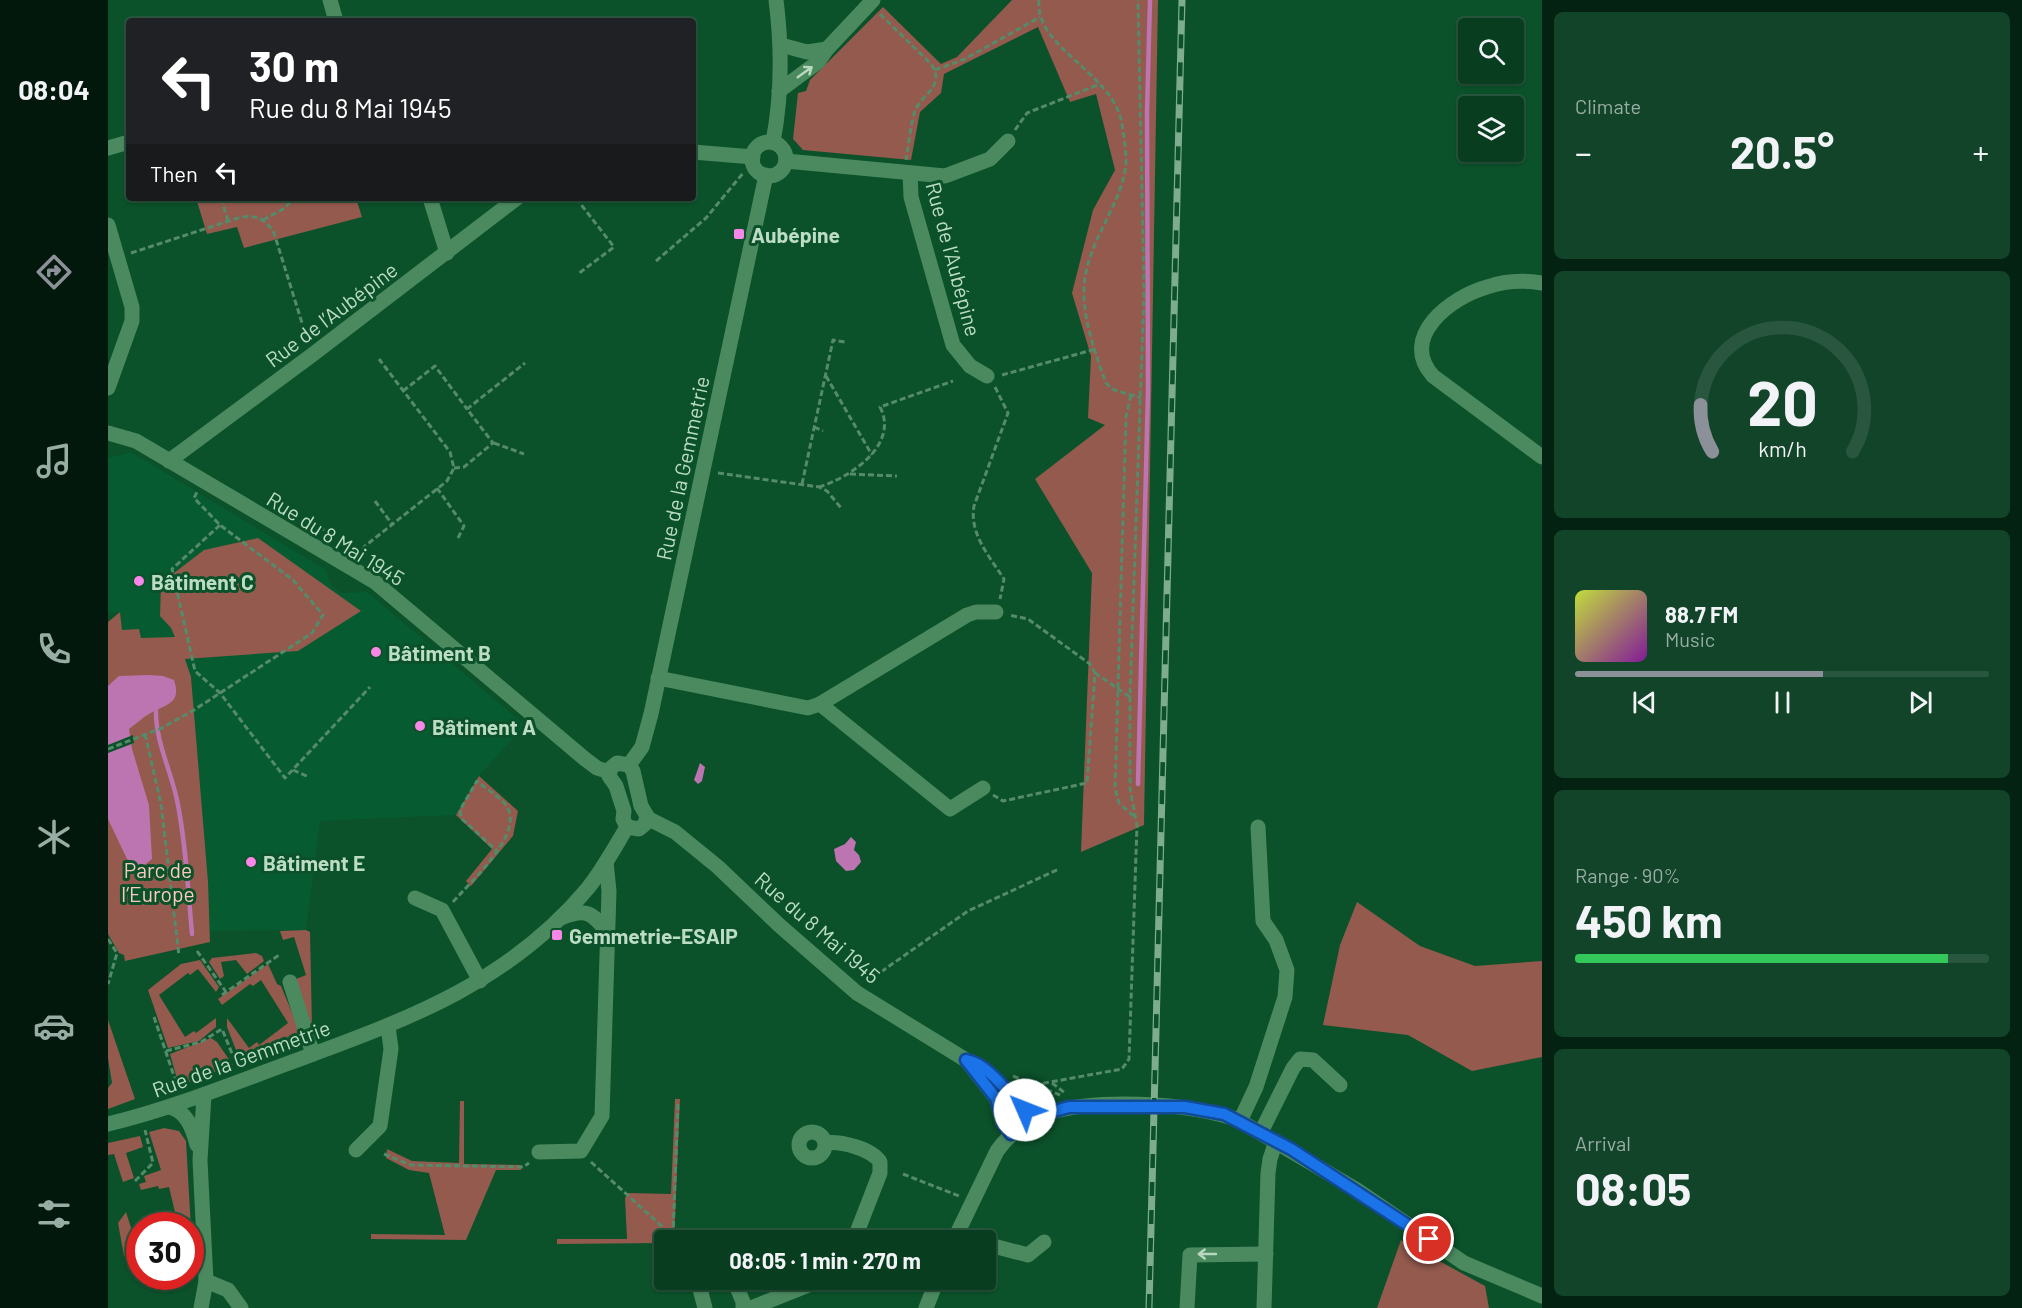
<!DOCTYPE html>
<meta charset="utf-8">
<style>
body{margin:0;font-family:Barlow,sans-serif;background:#114429;color:#f1f3f6;height:100vh;display:flex;flex-direction:column;font-size:22px;white-space:nowrap}
*{box-sizing:border-box;margin:0}
p{font-size:20px;color:#98aea5}
.icon{flex:none;width:33px;height:33px;fill:none;stroke:currentColor;stroke-width:2;stroke-linecap:round;stroke-linejoin:round}
.map{position:relative;flex:1;overflow:hidden}
.drawer{display:flex;flex-direction:column;gap:12px;padding:12px;background:#042212;width:480px}
.drawer>*{flex:none}
.guide{position:absolute;left:18px;top:18px;width:570px;height:183px;border-radius:6px;box-shadow:0 2px 4px #0004,0 0 0 2px #29563e;background:#202124;color:#fff;overflow:hidden}
.tools{position:absolute;left:1350px;top:18px;display:grid;gap:12px}
.tools a{display:grid;place-items:center;width:66px;height:66px;border-radius:6px;background:#083d20;box-shadow:0 2px 4px #0004,0 0 0 2px #29563e;font-size:30px}
.speed{position:absolute;left:18px;top:1212px;display:flex;gap:12px;font-size:30px;font-weight:700;text-align:center}
.speed>*{display:grid;place-content:center;width:78px;height:78px;border-radius:50%;background:#083d20;box-shadow:0 2px 4px #0004,0 0 0 2px #29563e;line-height:1}
.speed .limit{border:9px solid #d22;background:#fff;color:#111}
.pin{position:absolute;display:grid;place-items:center;width:51px;height:51px;color:#fff;margin:-26px;border:3px solid #fff;border-radius:50%;box-shadow:0 2px 6px #0007}
.me{position:absolute;width:66px;margin:-33px;rotate:314deg;stroke-linejoin:round;filter:drop-shadow(0 0 4px #0008)}
.turn{display:flex;align-items:center;gap:21px;height:126px;padding:0 24px;font-size:27px}
.turn .icon{width:78px;height:78px;stroke-width:2.5}
.turn b{display:block;font-size:42px;line-height:51px}
.then{display:flex;align-items:center;height:57px;padding:0 24px;background:#0003;gap:12px;font-size:22px}
.big{font-size:45px;font-weight:700;line-height:1.1}
.drawer .card{flex:1;display:flex;flex-direction:column;justify-content:center;gap:9px;min-width:0;padding:0 21px;border-radius:9px;background:#114429}
.drawer .dial{align-items:center;gap:0}
.dial svg{height:156px;overflow:visible;fill:none;stroke:#29563e;stroke-width:7;stroke-linecap:round;text-anchor:middle}
.dial text{fill:#f1f3f6;stroke:none}
.song{display:flex;align-items:center;gap:18px}
.cover{width:72px;height:72px;border-radius:9px;background:linear-gradient(135deg,hsl(70 70% 55%),hsl(290 70% 35%))}
.played{height:6px;border-radius:3px;background:linear-gradient(90deg,#8c9099 60%,#29563e 60%)}
.keys{display:flex;justify-content:space-around;direction:ltr}
.heat{display:flex;justify-content:space-between;align-items:center;font-size:33px;direction:ltr}
.charge{height:9px;border-radius:4px;background:linear-gradient(90deg,#34c759 90%,#29563e 0)}
.trip{position:absolute;left:546px;top:1230px;width:342px;height:60px;border-radius:6px;background:#083d20;box-shadow:0 2px 4px #0004,0 0 0 2px #29563e;font-weight:700;line-height:60px;text-align:center}
main{display:flex;flex:1;min-height:0}
.tab-bar{display:flex;flex-direction:column;width:108px;justify-content:space-around;align-items:center;background:#03180d;color:#98aea5}
.tab-bar .icon{width:42px;height:42px}
.tab-bar .current{color:#8c9099}
.tab-bar b{font-size:27px;color:#f1f3f6}
.map>svg:first-child{display:block}
.built{fill:#075b30}
.green{fill:#935a4d}
.water{fill:#bc75b0}
.pier{fill:#0b512a}
.lines{fill:none;stroke-linecap:round;stroke-linejoin:round}
.stream{stroke:#bc75b0;stroke-width:4.5}
.path{stroke:#558b6a;stroke-width:3;stroke-dasharray:6 3;stroke-linecap:butt}
.minor{stroke:#4b8a5f;stroke-width:15}
.rail-casing{stroke:#7eac8e;stroke-width:7}
.rail{stroke:#0b512a;stroke-width:4.5;stroke-dasharray:14;stroke-linecap:butt}
.oneway{stroke:#b6d8bf}
.route-casing{stroke:#114b97;stroke-width:15}
.route{stroke:#1a73e8;stroke-width:10}
.poi-dot{fill:#f987e8;stroke:#0b512a;stroke-width:2}
.labels{text-anchor:middle;dominant-baseline:central;stroke-width:6;stroke-linejoin:round;paint-order:stroke}
.poi-label{font-size:21px;font-weight:bold;fill:#bcdcc4;stroke:#0b512a;text-anchor:start}
.street-label{font-size:21px;fill:#bcdcc4;stroke:#0b512a}
.park-label{font-size:21px;fill:#fccabf;stroke:#0b512a}
</style>
<main>
<nav class="tab-bar">
<b>08:04</b>
<svg class="icon current" aria-label="directions" viewBox="0 0 24 24"><path d="M12 3l9 9-9 9-9-9zM9 14v-3h6M13 9l2 2-2 2"/></svg>
<svg class="icon" aria-label="music" viewBox="0 0 24 24"><path d="M9 18V5l10-2v13"/><circle cx="6" cy="18" r="3"/><circle cx="16" cy="16" r="3"/></svg>
<svg class="icon" aria-label="phone" viewBox="0 0 24 24"><path d="M5 4h4l2 5-3 2q2 4 5 5l2-3 5 2v4C11 20 4 13 5 4z"/></svg>
<svg class="icon" aria-label="climate" viewBox="0 0 24 24"><path d="M12 3v18M4 7l16 10M4 17L20 7"/></svg>
<svg class="icon" aria-label="car" viewBox="0 0 24 24"><path d="M5 17H2v-5l4-1 3-4h7l3 4 3 1v5h-3M9 17h6M6 11h13"/><circle cx="7" cy="17" r="2"/><circle cx="17" cy="17" r="2"/></svg>
<svg class="icon" aria-label="filters" viewBox="0 0 24 24"><path d="M4 7h16M4 17h16"/><circle cx="9" cy="7" r="2"/><circle cx="15" cy="17" r="2"/></svg>
</nav>
<div class="map">
<svg width="1434" height="1308" viewBox="0 0 1434 1308">
<rect width="100%" height="100%" fill="#0b512a"/>
<polygon class="built" points="23,452 218,570 223,585 234,593 259,592 417,725 371,776 348,815 212,821 198,930 102,931 83,677 33,639 14,630 12,612 0,613 0,458"/>
<g class="green">
<polygon points="904,0 1050,0 1036,825 973,852 984,573 927,479 997,425 980,418 983,356 964,293 985,210 1007,170 988,94 962,102 930,27 836,74 833,93 812,112 803,160 695,150 685,139 690,93 698,91 702,80 775,7 833,64 849,57"/>
<polygon points="88,198 248,198 254,217 136,248 129,227 99,234"/>
<polygon points="150,538 253,611 190,651 77,659 83,677 100,882 102,942 17,961 16,955 11,953 0,934 0,622 12,612 14,630 31,629 33,638 67,637 63,628 52,616 53,583 96,550"/>
<polygon points="371,776 410,811 405,836 363,886 358,881 384,849 348,815"/>
<polygon points="1249,902 1312,946 1367,966 1434,961 1434,1057 1364,1071 1300,1035 1215,1025 1232,945"/>
<polygon points="198,930 202,932 204,1027 188,979 198,975 186,937 175,940 172,931"/>
<polygon points="148,953 154,956 156,961 139,974 128,960 113,962 116,976 112,979 101,962 104,958"/>
<polygon points="92,960 111,987 108,992 90,969 82,975 80,973 51,995 77,1037 86,1031 88,1033 108,1018 108,1027 91,1041 60,1048 40,990 73,964"/>
<polygon points="160,964 169,984 173,986 195,1039 133,1063 119,1027 119,1018 141,1048 149,1042 151,1045 180,1023 153,980 145,986 142,984 114,1005 110,999"/>
<polygon points="0,1020 27,1099 0,1109 0,1088 4,1083 0,1058"/>
<polygon points="103,1038 109,1042 125,1065 71,1086 62,1054"/>
<polygon points="567,1099 572,1099 566,1240 556,1240 556,1243 449,1244 449,1239 519,1239 517,1198 520,1193 563,1194"/>
<polygon points="352,1101 356,1101 356,1164 413,1165 413,1170 388,1170 358,1240 263,1239 263,1234 337,1235 321,1173 301,1170 278,1158 279,1149 304,1161 351,1163"/>
<polygon points="56,1128 71,1131 78,1141 85,1264 83,1264 82,1226 70,1225 61,1187 51,1189 50,1186 33,1190 31,1184 38,1182 36,1176 53,1170 41,1132"/>
<polygon points="32,1136 35,1147 18,1153 26,1178 15,1182 6,1154 0,1155 0,1143"/>
<polygon points="18,1212 29,1246 31,1246 31,1256 16,1256 10,1223"/>
<polygon points="1293,1240 1377,1286 1381,1308 1269,1308"/>
</g>
<g class="water">
<path d="M41 675 55 676 66 680C74 704 58 704 41 714 34 718 28 724 21 729L24 749 41 805 44 859 34 867 19 859 0 819V686L11 676Z"/>
<polygon points="592,763 597,767 594,781 590,784 586,780"/>
<polygon points="743,837 748,842 746,850 751,855 753,862 746,870 738,871 728,861 726,849 737,844"/>
</g>
<polygon class="pier" points="25,735 26,743 0,753 0,745"/>
<g class="lines">
<g class="stream">
<path d="M48 710C47 740 63 771 69 800 78 844 80 890 84 934"/>
<polyline points="1030,784 1040,391 1039,112 1042,0"/>
</g>
<g class="path">
<path d="M931 0C926 48 1006 73 1014 124 1016 136 1018 149 1018 161 1017 197 985 235 978 272 970 306 986 350 998 383L1004 389 1033 398"/>
<path d="M772 14 824 65C837 88 814 93 807 111 802 126 801 144 798 160"/>
<polyline points="827,70 857,59 932,17"/>
<polyline points="907,130 919,113 992,84"/>
<polyline points="113,198 120,221"/>
<polyline points="468,198 506,247 470,274"/>
<polyline points="155,220 177,208 186,198"/>
<path d="M23 253 130 218C146 214 157 218 166 233L199 339"/>
<polyline points="548,261 598,218 636,172"/>
<polyline points="894,375 988,349"/>
<polyline points="718,376 764,455"/>
<path d="M887 387 900 413 866 506C861 534 882 557 896 579L892 599"/>
<polyline points="295,391 327,366 359,409"/>
<polyline points="1023,395 1018,417 1007,788 1011,803 1027,817"/>
<polyline points="706,427 715,431"/>
<polyline points="386,443 416,454"/>
<polyline points="346,468 356,467 385,443 359,409 417,363"/>
<polyline points="610,473 711,487 719,491 734,509"/>
<polyline points="742,474 789,476"/>
<polyline points="694,484 725,340 737,342"/>
<path d="M711 487C741 478 792 445 772 407L845 381"/>
<polyline points="329,488 356,526 350,538"/>
<polyline points="267,501 284,524"/>
<polyline points="112,525 64,569 87,671 112,693 177,778 262,687"/>
<polyline points="205,530 209,525 222,534"/>
<polyline points="249,557 257,546 339,481 346,468 342,452 271,359"/>
<polyline points="987,673 1022,697"/>
<polyline points="37,734 53,804 71,956"/>
<polyline points="0,749 54,728 86,710 204,633 215,615 185,580 112,525 86,498 89,492"/>
<polyline points="185,770 201,777"/>
<polyline points="885,795 895,801 979,783 987,673 982,664 920,619 901,615"/>
<path d="M345 902C362 882 418 833 398 805 391 796 378 789 369 781L352 810 353 818 389 851"/>
<polyline points="0,939 9,953 0,984"/>
<polyline points="89,951 118,992"/>
<polyline points="760,984 777,969 860,911 951,869"/>
<polyline points="114,995 171,955"/>
<polyline points="46,1017 70,1088"/>
<polyline points="58,1051 93,1042 114,1029 130,1068"/>
<polyline points="905,1076 952,1095"/>
<polyline points="944,1083 957,1093"/>
<polyline points="920,1092 927,1085 937,1083 1014,1069 1021,1059 1029,825 1022,789 1022,697 1036,291 1030,0"/>
<polyline points="276,1154 303,1165 415,1167 421,1163"/>
<polyline points="483,1162 569,1240"/>
<polyline points="795,1174 851,1196"/>
<polyline points="27,1181 45,1163 37,1130"/>
<polyline points="565,1236 570,1102"/>
</g>
<g class="minor">
<polyline points="222,0 228,21"/>
<polyline points="673,45 699,52 719,49"/>
<polyline points="671,91 710,62 719,49 765,0"/>
<circle cx="661" cy="159" r="17"/>
<path d="M665 142C674 95 674 47 668 0"/>
<polyline points="0,148 21,142"/>
<polyline points="585,152 645,157"/>
<polyline points="678,161 837,176 882,159 900,141"/>
<polyline points="802,173 803,197 845,345 862,366 879,376"/>
<polyline points="322,198 339,253"/>
<polyline points="0,225 24,307 24,321 0,388"/>
<path d="M1434 283C1416 280 1396 281 1379 287 1343 297 1290 337 1325 376L1434 457"/>
<polyline points="0,433 28,441 267,582 477,759 489,768 501,772"/>
<polyline points="61,461 204,355 409,198"/>
<polyline points="550,678 700,708 712,704 859,615 868,612 888,612"/>
<polyline points="712,704 842,809 875,788"/>
<polygon points="509,763 521,765 525,771 533,806 539,816 537,824 531,829 519,827 515,819 516,811 508,786 501,776 503,768"/>
<polyline points="521,765 534,747 543,714 658,175"/>
<polyline points="539,818 567,832 610,867 671,925 749,993 858,1060 888,1098 895,1123 904,1134"/>
<polyline points="307,898 334,910 372,981"/>
<path d="M453 918C478 908 484 912 500 933"/>
<polyline points="182,982 205,1054"/>
<polyline points="877,1070 926,1119"/>
<path d="M61 1107C79 1111 85 1129 89 1145"/>
<polyline points="1132,1121 1148,1087 1177,997 1179,970 1168,940 1155,921 1150,827"/>
<path d="M0 1124C62 1109 121 1085 181 1063 295 1021 399 985 480 888 495 869 507 847 519 827"/>
<polyline points="1153,1132 1185,1068 1192,1059 1205,1060 1232,1085"/>
<circle cx="704" cy="1145" r="13"/>
<path d="M717 1143C732 1141 763 1148 772 1162V1173L746 1240"/>
<polyline points="248,1150 272,1126 283,1049 280,1026"/>
<polyline points="431,1152 473,1151 494,1116 501,891 498,862"/>
<polyline points="848,1236 863,1240"/>
<path d="M846 1240 889 1151C900 1136 915 1123 932 1116 975 1097 1089 1102 1132 1121L1249 1190 1356 1263 1434 1296"/>
<polyline points="878,1244 920,1255 936,1242"/>
<polyline points="626,1280 635,1302 635,1308"/>
<polyline points="98,1281 120,1290 133,1308"/>
<polyline points="93,1308 98,1281 92,1160 96,1095"/>
<polyline points="597,1308 592,1289 608,1280"/>
<polyline points="643,1308 713,1280"/>
<polyline points="818,1308 829,1280"/>
<polyline points="1079,1308 1082,1255 1158,1254"/>
<polyline points="1156,1308 1160,1173 1162,1159 1168,1141"/>
</g>
<defs>
<polyline id="rail" points="1041,1308 1074,0"/>
</defs>
<use href="#rail" class="rail-casing"/>
<use href="#rail" class="rail"/>
</g>
<defs><path id="oneway-shaft" d="M-6 0H5M1.5-3L5.5 0L1.5 3" fill="none" stroke-width="1.6" stroke-linecap="round" stroke-linejoin="round" transform="scale(1.5)"/></defs>
<g class="oneway">
<use href="#oneway-shaft" transform="translate(697 72) rotate(-36)"/>
<use href="#oneway-shaft" transform="translate(1099 1254) rotate(180)"/>
</g>
<g class="lines">
<defs>
<path id="route" d="M917 1110C901 1095 881 1064 858 1060L888 1098 895 1123 903 1134 932 1115 961 1107H1077L1116 1114 1183 1149 1321 1239"/>
</defs>
<use href="#route" class="route-casing"/>
<use href="#route" class="route"/>
</g>
<g class="poi-dot">
<rect x="625" y="228" width="12" height="12" rx="3"/>
<circle cx="31" cy="581" r="6"/>
<circle cx="268" cy="652" r="6"/>
<circle cx="312" cy="726" r="6"/>
<circle cx="143" cy="862" r="6"/>
<rect x="443" y="929" width="12" height="12" rx="3"/>
</g>
<g class="labels">
<g class="poi-label">
<text x="643" y="234">Aubépine</text>
<text x="43" y="581">Bâtiment C</text>
<text x="280" y="652">Bâtiment B</text>
<text x="324" y="726">Bâtiment A</text>
<text x="155" y="862">Bâtiment E</text>
<text x="461" y="935">Gemmetrie-ESAIP</text>
</g>
<g class="street-label">
<text transform="translate(846 259) rotate(75)">Rue de l’Aubépine</text>
<text transform="translate(223 314) rotate(-37)">Rue de l’Aubépine</text>
<text transform="translate(574 468) rotate(-78)">Rue de la Gemmetrie</text>
<text transform="translate(228 538) rotate(32)">Rue du 8 Mai 1945</text>
<text transform="translate(710 927) rotate(41)">Rue du 8 Mai 1945</text>
<text transform="translate(133 1058) rotate(-20)">Rue de la Gemmetrie</text>
</g>
<g class="park-label">
<text x="50" y="869">Parc de<tspan x="50" dy="24">l’Europe</tspan></text>
</g>
</g>
</svg>
<div class="tools">
<a><svg class="icon" aria-label="search" viewBox="0 0 24 24"><circle cx="10" cy="10" r="6"/><path d="M15 15l6 6"/></svg></a>
<a><svg class="icon" aria-label="layers" viewBox="0 0 24 24"><path d="M12 4l9 5-9 5-9-5zM3 14l9 5 9-5"/></svg></a>
</div>
<div class="speed"><div class="limit">30</div></div>
<div class="pin" style="left:1321px;top:1239px;background:#d93025"><svg class="icon" aria-label="arrive" viewBox="0 0 24 24"><path d="M6 21V4h12l-3 4 3 4H6"/></svg></div>
<svg class="me" style="left:917px;top:1110px" viewBox="-20 -20 40 40"><circle r="19" fill="#fff"/><path d="M0-13L10 11 0 6-10 11z" fill="#1a73e8"/></svg>
<div class="trip">08:05 · 1 min · 270 m</div>
<div class="guide">
<div class="turn"><svg class="icon" aria-label="left" viewBox="0 0 24 24"><path d="M17 20v-9H6M10 6l-5 5 5 5"/></svg><div><b>30 m</b>Rue du 8 Mai 1945</div></div>
<div class="then">Then<svg class="icon" aria-label="left" viewBox="0 0 24 24"><path d="M17 20v-9H6M10 6l-5 5 5 5"/></svg></div>
</div>
</div>
<section class="drawer">
<div class="card"><p>Climate</p>
<div class="heat"><a>−</a><b class="big">20.5°</b><a>+</a></div>
</div>
<div class="card dial"><svg viewBox="0 0 100 80">
<path d="M14 69A42 42 0 1 1 86 69"/>
<path d="M14 69A42 42 0 0 1 8 45" stroke="#8c9099"/>
<text x="50" y="56" font-size="32" font-weight="700">20</text>
<text x="50" y="72" font-size="11">km/h</text>
</svg></div>
<div class="card">
<div class="song"><i class="cover"></i><div><b>88.7 FM</b><p>Music</p></div></div>
<div class="played"></div>
<div class="keys"><svg class="icon" aria-label="previous" viewBox="0 0 24 24"><path d="M18 5L8 12l10 7zM5 5v14"/></svg><svg class="icon" aria-label="pause" viewBox="0 0 24 24"><path d="M8 5v14M16 5v14"/></svg><svg class="icon" aria-label="next" viewBox="0 0 24 24"><path d="M6 5l10 7-10 7zM19 5v14"/></svg></div>
</div>
<div class="card"><p>Range · 90%</p><b class="big">450 km</b><div class="charge"></div></div>
<div class="card"><p>Arrival</p><b class="big">08:05</b></div>
</section>
</main>
